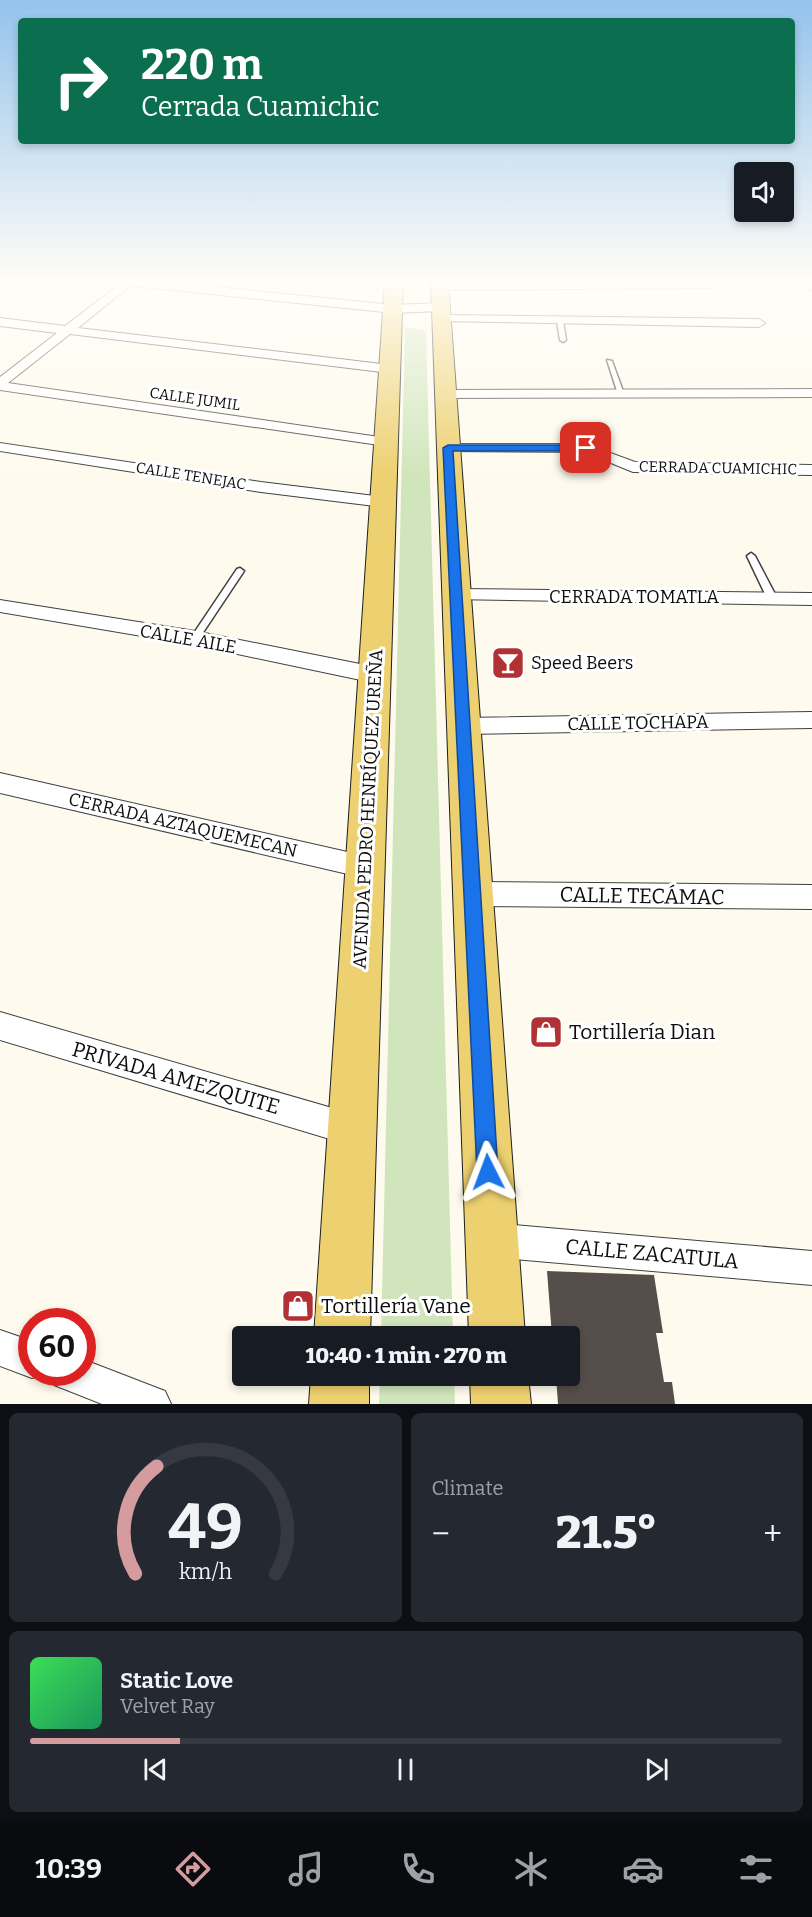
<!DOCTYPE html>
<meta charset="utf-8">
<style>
body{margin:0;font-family:Bitter,serif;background:#242831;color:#f1f3f6;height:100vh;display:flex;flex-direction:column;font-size:22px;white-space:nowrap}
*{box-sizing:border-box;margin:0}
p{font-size:20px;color:#9ea1a6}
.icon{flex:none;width:33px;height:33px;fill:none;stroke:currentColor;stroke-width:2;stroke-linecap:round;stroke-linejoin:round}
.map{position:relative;height:1404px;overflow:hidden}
.drawer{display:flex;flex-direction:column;gap:9px;padding:9px;background:#0d0f14;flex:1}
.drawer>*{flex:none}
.top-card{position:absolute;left:18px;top:18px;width:777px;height:126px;border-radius:6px;box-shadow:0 3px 9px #0003;background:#0b6e4f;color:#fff;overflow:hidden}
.tools{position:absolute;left:734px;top:162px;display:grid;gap:12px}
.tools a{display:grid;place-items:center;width:60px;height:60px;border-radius:6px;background:#171b24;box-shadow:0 3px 9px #0003;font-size:30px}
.speed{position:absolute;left:18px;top:1308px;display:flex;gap:12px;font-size:30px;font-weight:700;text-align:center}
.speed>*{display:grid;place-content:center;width:78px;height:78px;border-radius:50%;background:#171b24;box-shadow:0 3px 9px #0003;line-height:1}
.speed .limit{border:9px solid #d22;background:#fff;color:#111}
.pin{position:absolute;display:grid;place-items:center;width:51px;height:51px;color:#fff;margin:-26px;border-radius:12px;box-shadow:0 3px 9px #0006}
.me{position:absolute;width:66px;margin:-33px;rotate:357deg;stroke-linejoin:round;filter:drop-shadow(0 0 4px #0008)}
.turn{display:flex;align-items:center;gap:21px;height:126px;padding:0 24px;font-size:27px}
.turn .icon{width:78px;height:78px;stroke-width:2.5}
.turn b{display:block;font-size:42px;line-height:51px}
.big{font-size:45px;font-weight:800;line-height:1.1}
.drawer .tile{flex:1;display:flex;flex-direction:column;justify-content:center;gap:9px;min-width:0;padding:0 21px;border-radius:9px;background:#242831}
.drawer .dial{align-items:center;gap:0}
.dial svg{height:156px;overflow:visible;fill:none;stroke:#363941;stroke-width:7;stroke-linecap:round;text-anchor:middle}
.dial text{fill:#f1f3f6;stroke:none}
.song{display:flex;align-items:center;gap:18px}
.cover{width:72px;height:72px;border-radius:9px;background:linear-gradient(135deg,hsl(130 70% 55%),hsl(150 70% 35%))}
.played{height:6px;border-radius:3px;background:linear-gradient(90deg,#d49c9f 20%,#363941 20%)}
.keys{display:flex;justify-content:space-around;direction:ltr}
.heat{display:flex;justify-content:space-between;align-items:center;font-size:33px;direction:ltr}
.drawer .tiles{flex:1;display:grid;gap:9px;grid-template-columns:1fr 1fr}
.tile:last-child{grid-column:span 2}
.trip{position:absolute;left:232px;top:1326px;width:348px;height:60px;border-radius:6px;background:#171b24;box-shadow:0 3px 9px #0003;font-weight:800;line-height:60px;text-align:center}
.dock{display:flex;height:96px;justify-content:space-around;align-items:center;background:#090b0e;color:#9ea1a6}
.dock .icon{width:42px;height:42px}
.dock .on{color:#d49c9f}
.dock b{font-size:27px;color:#f1f3f6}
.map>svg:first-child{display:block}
.green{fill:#d0e5bb}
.building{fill:#554e4a}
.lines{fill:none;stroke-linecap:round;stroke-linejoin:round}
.service-casing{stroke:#404040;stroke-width:3}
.minor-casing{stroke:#404040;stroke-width:2}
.tertiary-casing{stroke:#404040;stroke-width:2}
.primary-casing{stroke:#1e1e1e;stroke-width:2}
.service{fill:#fff;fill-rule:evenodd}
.minor{fill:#fff;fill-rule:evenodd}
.tertiary{fill:#fff;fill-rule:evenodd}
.primary{fill:#edd06f;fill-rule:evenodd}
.route{fill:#1a73e8;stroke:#114b97;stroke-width:1.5}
.labels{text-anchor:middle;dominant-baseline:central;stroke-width:6;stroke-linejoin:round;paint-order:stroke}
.far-street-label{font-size:15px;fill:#0d0d0d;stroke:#fff}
.street-label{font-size:18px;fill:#0d0d0d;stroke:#fff}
.poi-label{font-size:18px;fill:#0d0d0d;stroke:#fff;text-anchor:start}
.near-street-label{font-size:21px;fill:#0d0d0d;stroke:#fff}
.near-poi-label{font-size:21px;fill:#0d0d0d;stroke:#fff;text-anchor:start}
</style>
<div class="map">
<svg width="812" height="1404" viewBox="0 0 812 1404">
<rect width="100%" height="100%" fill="#fefbee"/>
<g class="green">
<polygon points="405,327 426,331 453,1336 381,1336"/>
<polygon points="380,1376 454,1376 455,1404 379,1404"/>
</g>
<polygon class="building" points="547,1271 654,1275 663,1333 656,1333 664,1382 672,1382 675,1404 558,1404 556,1376 570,1376 570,1336 552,1336"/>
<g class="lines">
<defs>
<g id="service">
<polygon points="560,319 563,321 566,340 563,342 560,340 557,321"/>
<polygon points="607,360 612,361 624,394 623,395 618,394"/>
<polygon points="751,553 755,556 777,598 775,600 769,600 767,598 747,556"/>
<polygon points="240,568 244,571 198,640 192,640 190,638 192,636 237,569"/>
</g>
<g id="minor">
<polygon points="124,281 136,281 78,328 390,365 396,369 390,373 70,334 8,383 386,438 393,442 386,446 0,390 0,377 57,333 0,326 0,318 65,326"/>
<polygon points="213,281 224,281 213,292 205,292 203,290"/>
<polygon points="801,281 812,281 812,290"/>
<polygon points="711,283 715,284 715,288 439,290 433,287 439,284"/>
<polygon points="441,315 759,319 765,323 759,327 437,321 435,319"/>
<polygon points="812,389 812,397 445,398 438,394 445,390"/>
<polygon points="0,443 261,482 383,497 391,502 383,507 261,492 0,451"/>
<polygon points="448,444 586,444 635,462 812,465 812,475 633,472 584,452 443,451 441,448"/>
<polygon points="456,589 812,593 812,605 449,599 447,595 449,591"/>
<polygon points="0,600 195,631 375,667 382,670 385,675 382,680 375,683 195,645 0,612"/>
<polygon points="812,712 812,728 463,734 455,732 452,726 455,720 463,718"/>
<polygon points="0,773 365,856 374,859 377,867 374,875 365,878 0,793"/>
<polygon points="472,882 812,885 812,909 472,906 463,902 459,894 463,886"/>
<polygon points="0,1012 353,1114 364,1119 369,1130 364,1141 353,1146 0,1040"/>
<polygon points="492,1223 812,1251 812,1285 492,1257 480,1252 475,1240 480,1228"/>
<polygon points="0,1330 32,1341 32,1372 45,1373 32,1378 0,1366"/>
<polygon points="82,1359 165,1391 171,1404 102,1404 54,1385 49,1372 82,1372"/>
</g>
<polygon id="tertiary" points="117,281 160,281 393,305 440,303 447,307 440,311 393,313 124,285"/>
<g id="primary">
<polygon points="385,281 403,281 370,1336 314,1336"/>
<polygon points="431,281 448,281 525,1336 469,1336"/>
<polygon points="311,1376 369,1376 369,1404 309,1404"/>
<polygon points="470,1376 528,1376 531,1404 471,1404"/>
</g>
</defs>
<use href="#service" class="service-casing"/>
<use href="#minor" class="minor-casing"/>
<use href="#tertiary" class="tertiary-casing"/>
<use href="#primary" class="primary-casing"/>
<use href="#service" class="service"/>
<use href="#minor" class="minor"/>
<use href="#tertiary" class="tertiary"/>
<use href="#primary" class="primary"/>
</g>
<linearGradient id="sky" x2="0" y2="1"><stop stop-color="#94c3ec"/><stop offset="0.59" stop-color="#fffdf7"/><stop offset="1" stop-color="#fffdf7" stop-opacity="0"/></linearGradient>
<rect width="812" height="477" fill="url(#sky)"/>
<polygon class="route" points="448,445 586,445 591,448 586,451 453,451 498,1172 495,1179 488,1182 481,1179 477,1172 443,448"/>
<defs>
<symbol id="bar-square" viewBox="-11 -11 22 22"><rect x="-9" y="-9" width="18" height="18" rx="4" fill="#b13135" stroke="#fff"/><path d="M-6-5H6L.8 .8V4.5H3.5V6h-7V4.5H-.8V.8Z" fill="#fff"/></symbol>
<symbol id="shop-square" viewBox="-11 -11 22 22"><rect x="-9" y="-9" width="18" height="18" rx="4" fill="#b13135" stroke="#fff"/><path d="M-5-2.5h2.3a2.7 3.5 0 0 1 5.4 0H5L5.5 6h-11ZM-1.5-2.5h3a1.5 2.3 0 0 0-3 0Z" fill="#fff"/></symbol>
</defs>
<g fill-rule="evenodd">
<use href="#bar-square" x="489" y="644" width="38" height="38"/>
<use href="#shop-square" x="527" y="1013" width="38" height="38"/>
<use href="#shop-square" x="279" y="1287" width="38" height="38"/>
</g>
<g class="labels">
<g class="far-street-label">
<text transform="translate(195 399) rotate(8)">CALLE JUMIL</text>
<text transform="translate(718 468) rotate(1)">CERRADA CUAMICHIC</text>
<text transform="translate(191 476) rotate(9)">CALLE TENEJAC</text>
</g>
<g class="street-label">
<text x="634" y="597">CERRADA TOMATLA</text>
<text transform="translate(188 639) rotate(10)">CALLE AILE</text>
<text transform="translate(638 723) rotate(-1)">CALLE TOCHAPA</text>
<text transform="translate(368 809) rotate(-87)">AVENIDA PEDRO HENRÍQUEZ UREÑA</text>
<text transform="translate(183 825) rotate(13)">CERRADA AZTAQUEMECAN</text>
</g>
<g class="poi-label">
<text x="531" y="663">Speed Beers</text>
</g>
<g class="near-street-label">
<text transform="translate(642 896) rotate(1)">CALLE TECÁMAC</text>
<text transform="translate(176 1078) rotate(16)">PRIVADA AMEZQUITE</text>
<text transform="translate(652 1254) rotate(5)">CALLE ZACATULA</text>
</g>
<g class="near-poi-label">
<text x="569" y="1032">Tortillería Dian</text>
<text x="321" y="1306">Tortillería Vane</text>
</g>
</g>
</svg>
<div class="tools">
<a><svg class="icon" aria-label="sound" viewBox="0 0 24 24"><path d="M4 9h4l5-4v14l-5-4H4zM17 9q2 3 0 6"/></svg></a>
</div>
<div class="speed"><div class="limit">60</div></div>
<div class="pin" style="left:586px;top:448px;background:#d93025"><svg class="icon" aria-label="arrive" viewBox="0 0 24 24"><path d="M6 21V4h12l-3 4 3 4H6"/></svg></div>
<svg class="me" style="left:488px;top:1172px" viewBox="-20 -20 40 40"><path d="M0-17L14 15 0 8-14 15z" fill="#1a73e8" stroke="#fff" stroke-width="4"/></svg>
<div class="trip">10:40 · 1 min · 270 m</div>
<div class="top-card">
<div class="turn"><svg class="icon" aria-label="right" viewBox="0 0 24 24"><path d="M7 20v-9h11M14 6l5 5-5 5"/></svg><div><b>220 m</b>Cerrada Cuamichic</div></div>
</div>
</div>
<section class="drawer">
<div class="tiles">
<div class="tile dial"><svg viewBox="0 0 100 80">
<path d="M14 69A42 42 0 1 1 86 69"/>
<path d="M14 69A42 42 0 0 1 25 14" stroke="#d49c9f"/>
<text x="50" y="56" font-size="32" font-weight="700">49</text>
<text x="50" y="72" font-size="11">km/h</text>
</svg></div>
<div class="tile"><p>Climate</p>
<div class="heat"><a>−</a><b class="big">21.5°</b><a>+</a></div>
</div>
<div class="tile">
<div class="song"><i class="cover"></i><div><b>Static Love</b><p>Velvet Ray</p></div></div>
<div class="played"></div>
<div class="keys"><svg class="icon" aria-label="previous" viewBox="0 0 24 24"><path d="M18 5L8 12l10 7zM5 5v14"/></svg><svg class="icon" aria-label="pause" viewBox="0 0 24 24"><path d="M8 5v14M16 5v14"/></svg><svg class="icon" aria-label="next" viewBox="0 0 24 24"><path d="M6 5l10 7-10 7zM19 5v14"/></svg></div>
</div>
</div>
</section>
<nav class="dock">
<b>10:39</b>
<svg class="icon on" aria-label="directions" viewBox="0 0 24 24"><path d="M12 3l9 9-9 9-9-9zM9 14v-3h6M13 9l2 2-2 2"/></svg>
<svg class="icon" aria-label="music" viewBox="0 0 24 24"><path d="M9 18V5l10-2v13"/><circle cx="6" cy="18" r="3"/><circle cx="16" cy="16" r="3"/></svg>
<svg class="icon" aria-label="phone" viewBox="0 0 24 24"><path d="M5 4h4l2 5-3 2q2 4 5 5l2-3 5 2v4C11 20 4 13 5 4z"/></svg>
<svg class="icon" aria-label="climate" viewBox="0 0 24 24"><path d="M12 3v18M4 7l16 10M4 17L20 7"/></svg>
<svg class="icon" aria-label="car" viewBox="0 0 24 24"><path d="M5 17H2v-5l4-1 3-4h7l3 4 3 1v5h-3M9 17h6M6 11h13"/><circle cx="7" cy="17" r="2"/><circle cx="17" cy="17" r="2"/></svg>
<svg class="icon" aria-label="filters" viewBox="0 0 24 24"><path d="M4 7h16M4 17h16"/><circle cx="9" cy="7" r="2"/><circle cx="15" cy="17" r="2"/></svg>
</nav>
